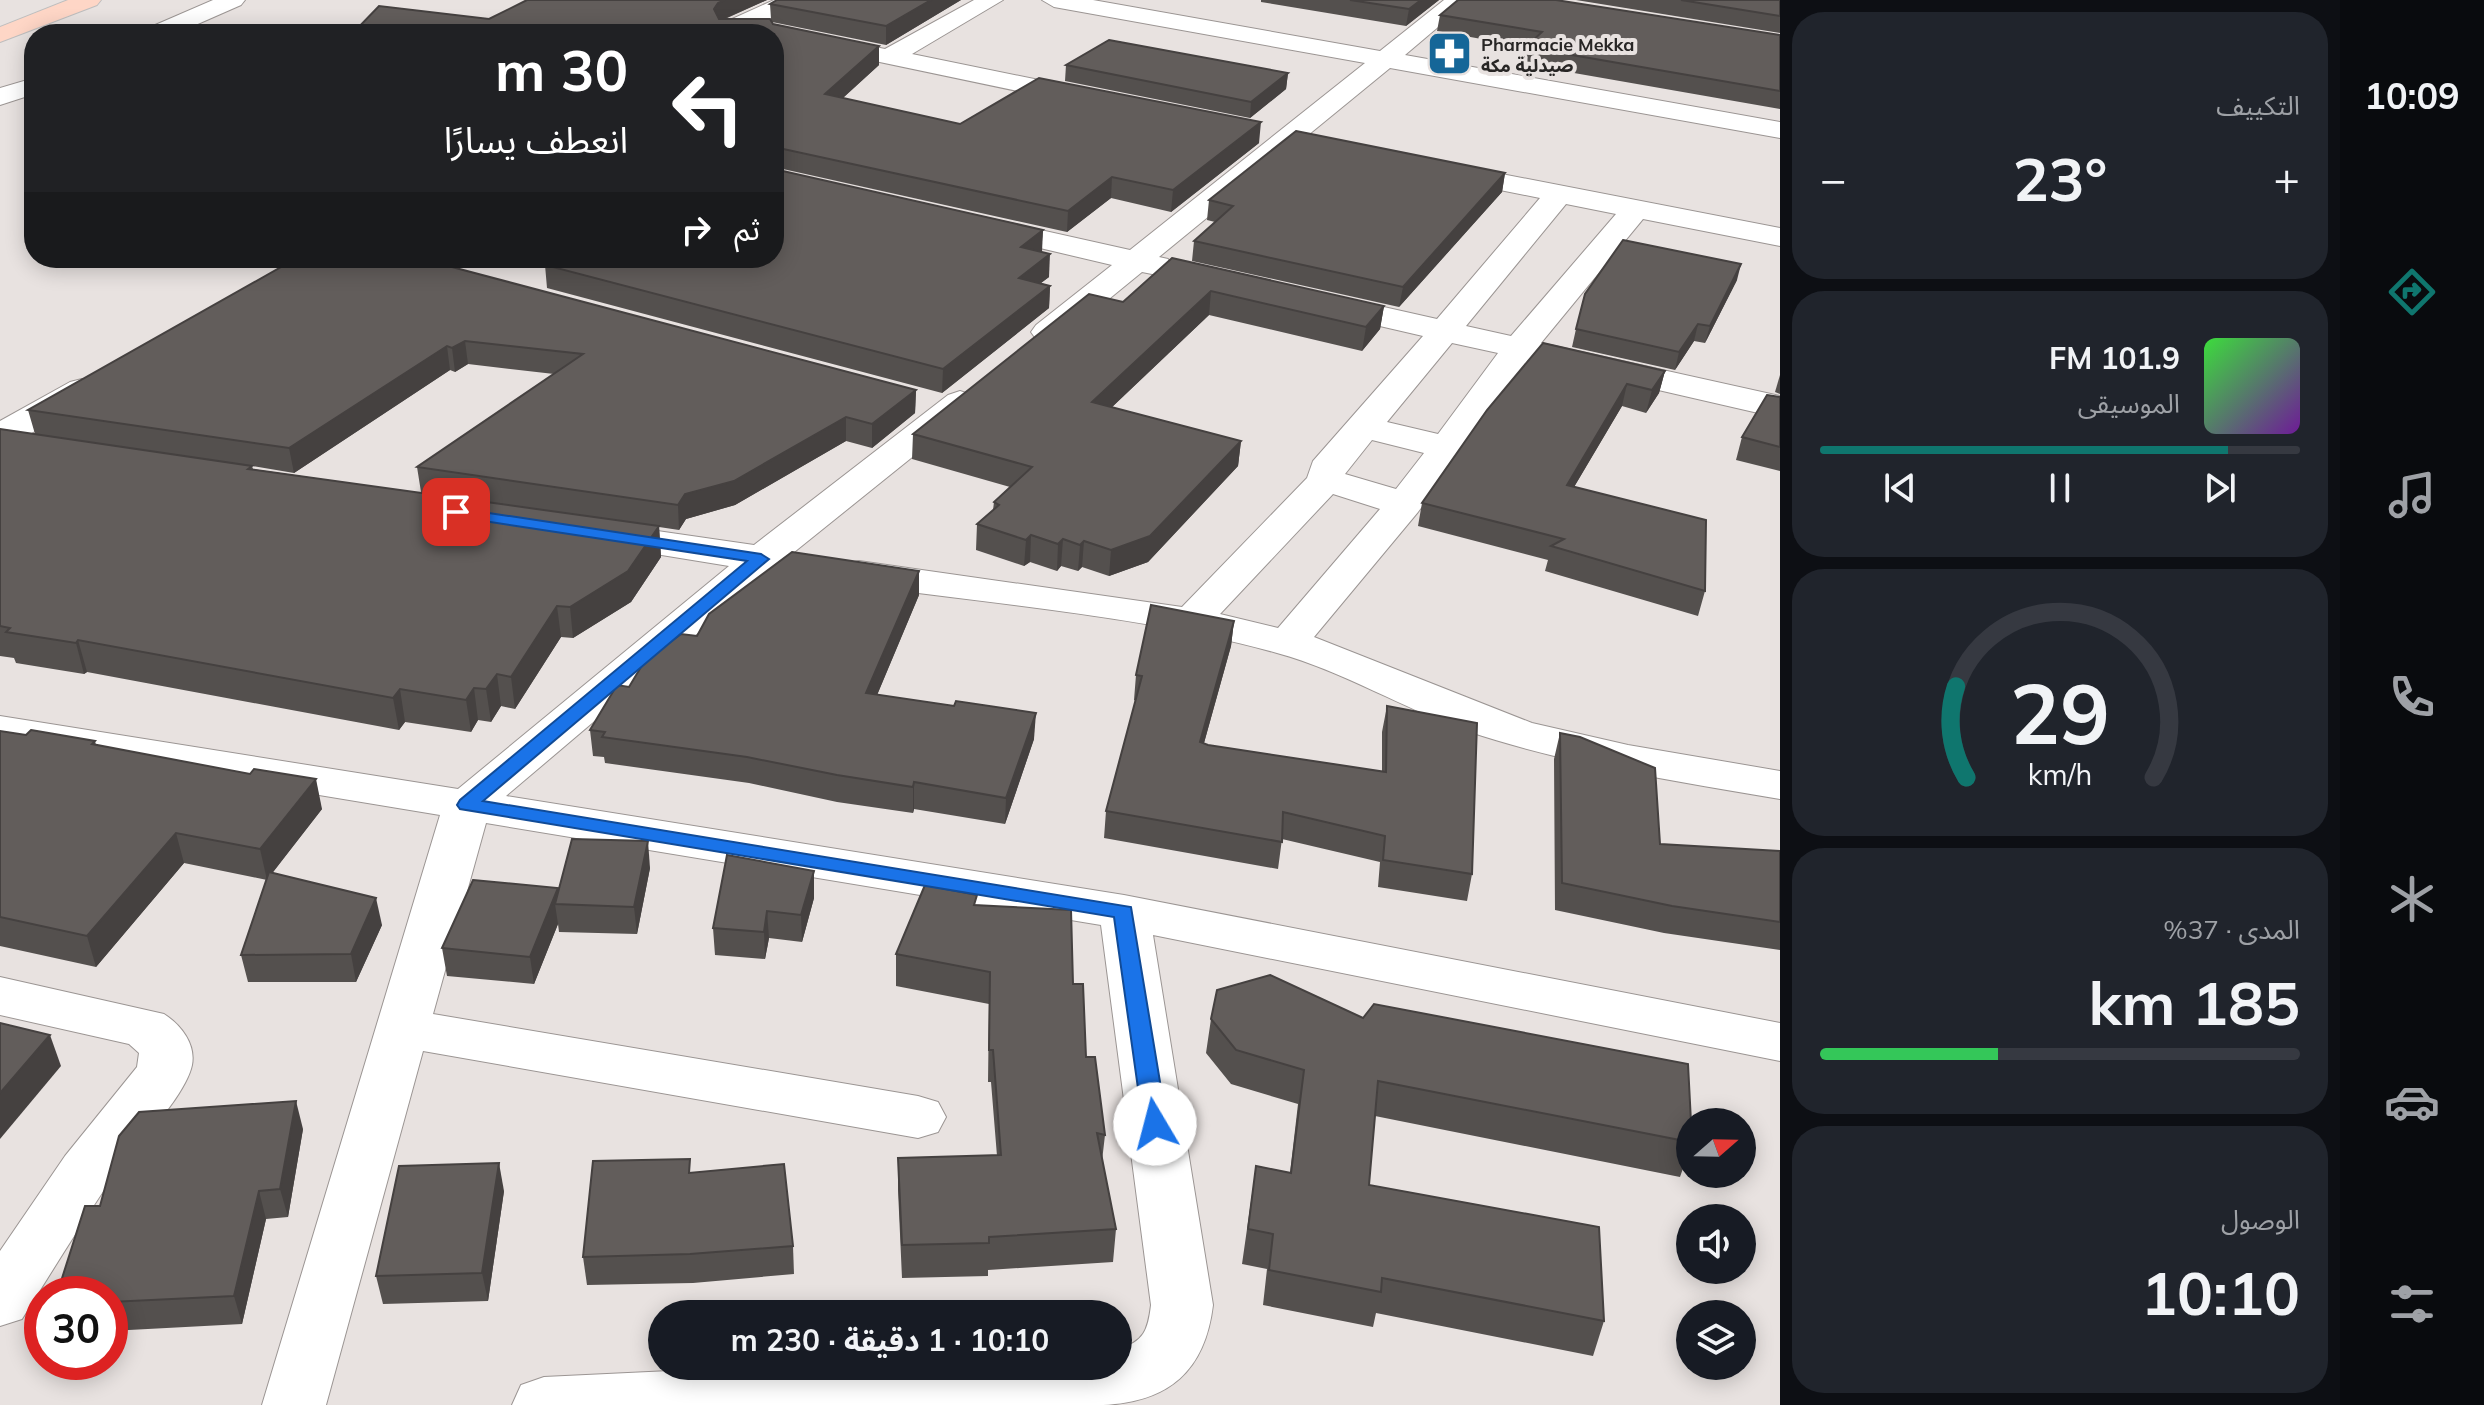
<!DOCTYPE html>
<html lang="ar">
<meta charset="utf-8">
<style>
body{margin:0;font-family:Mulish,"Noto Sans Arabic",sans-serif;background:#20242c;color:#f1f3f6;direction:rtl;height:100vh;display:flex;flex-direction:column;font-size:30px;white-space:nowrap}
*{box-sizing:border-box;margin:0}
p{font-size:26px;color:#9ea1a6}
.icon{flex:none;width:44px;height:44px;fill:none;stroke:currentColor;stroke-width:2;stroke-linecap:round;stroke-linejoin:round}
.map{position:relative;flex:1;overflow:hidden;direction:ltr}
.details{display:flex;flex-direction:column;gap:12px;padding:12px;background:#0d0f14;width:560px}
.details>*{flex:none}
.top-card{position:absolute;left:24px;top:24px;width:760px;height:244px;border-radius:32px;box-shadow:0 4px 20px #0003;direction:rtl;background:#202124;color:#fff;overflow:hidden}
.needle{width:52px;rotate:70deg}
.buttons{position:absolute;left:1676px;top:1108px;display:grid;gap:16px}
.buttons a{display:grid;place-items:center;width:80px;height:80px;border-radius:50%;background:#171b24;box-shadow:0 4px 20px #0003;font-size:40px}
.speed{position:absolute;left:24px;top:1276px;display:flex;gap:16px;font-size:40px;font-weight:700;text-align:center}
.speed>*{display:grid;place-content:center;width:104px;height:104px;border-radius:50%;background:#171b24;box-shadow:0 4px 20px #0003;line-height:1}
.speed .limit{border:12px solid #d22;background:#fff;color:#111}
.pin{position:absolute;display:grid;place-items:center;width:68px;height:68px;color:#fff;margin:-34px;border-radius:16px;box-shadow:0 4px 12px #0006}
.me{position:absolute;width:88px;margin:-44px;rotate:352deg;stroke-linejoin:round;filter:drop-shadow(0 0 6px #0008)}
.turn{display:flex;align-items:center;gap:28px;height:168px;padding:0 24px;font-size:36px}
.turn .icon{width:104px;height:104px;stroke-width:2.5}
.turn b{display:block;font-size:56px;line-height:68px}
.then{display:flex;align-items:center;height:76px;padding:0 24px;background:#0003;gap:16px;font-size:30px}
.big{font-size:60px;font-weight:700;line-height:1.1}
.details .widget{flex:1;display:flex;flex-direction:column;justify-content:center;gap:12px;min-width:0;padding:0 28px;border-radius:32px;background:#20242c}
.details .dial{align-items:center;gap:0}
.dial svg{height:208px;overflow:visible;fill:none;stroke:#363941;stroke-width:7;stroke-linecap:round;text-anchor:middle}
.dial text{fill:#f1f3f6;stroke:none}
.song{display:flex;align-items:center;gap:24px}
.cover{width:96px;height:96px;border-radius:12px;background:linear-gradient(135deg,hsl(120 70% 55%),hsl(280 70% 35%))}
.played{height:8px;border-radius:4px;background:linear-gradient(90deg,#0f766e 85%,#363941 85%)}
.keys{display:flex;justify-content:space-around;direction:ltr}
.heat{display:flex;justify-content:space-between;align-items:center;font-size:44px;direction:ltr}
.charge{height:12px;border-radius:6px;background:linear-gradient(90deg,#34c759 37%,#363941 0)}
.trip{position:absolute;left:648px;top:1300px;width:484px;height:80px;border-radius:40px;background:#171b24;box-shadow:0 4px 20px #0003;font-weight:700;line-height:80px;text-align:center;direction:rtl}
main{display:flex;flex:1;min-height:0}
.tab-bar{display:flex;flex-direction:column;width:144px;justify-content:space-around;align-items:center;background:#090b0e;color:#9ea1a6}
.tab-bar .icon{width:56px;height:56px}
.tab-bar .active{color:#0f766e}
.tab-bar b{font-size:36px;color:#f1f3f6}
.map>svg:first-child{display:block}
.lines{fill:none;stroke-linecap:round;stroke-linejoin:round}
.street-casing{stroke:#9b9593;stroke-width:2}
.primary-casing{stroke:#bebebe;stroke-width:2}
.street{fill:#fff;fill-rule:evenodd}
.primary{fill:#fed6c6;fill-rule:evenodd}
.wall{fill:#54504e;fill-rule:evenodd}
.shaded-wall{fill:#454140}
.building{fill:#625d5b;stroke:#454140;stroke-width:2}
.route{fill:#1a73e8;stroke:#114b97;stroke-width:2}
.labels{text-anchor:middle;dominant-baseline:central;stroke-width:8;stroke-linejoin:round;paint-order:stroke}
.far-poi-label{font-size:18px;font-weight:bold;fill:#282625;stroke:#e8e2e0;text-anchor:start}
</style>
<main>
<nav class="tab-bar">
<b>10:09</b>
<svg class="icon active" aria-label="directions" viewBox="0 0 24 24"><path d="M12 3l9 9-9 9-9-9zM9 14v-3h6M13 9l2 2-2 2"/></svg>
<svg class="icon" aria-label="music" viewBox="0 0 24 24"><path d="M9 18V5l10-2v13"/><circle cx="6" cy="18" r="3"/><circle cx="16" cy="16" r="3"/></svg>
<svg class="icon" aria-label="phone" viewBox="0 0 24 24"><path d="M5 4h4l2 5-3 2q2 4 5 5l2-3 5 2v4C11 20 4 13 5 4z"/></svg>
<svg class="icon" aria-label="climate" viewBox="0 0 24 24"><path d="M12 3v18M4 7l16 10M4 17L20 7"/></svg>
<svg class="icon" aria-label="car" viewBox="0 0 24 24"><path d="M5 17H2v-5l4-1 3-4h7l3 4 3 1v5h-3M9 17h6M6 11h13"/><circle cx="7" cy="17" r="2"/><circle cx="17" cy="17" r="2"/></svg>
<svg class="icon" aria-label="filters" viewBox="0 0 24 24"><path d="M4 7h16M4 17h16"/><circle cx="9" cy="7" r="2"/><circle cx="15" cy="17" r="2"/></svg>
</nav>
<section class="details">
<div class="widget"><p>التكييف</p>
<div class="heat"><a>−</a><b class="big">23°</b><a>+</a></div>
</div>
<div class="widget">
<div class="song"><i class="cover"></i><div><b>101.9 FM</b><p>الموسيقى</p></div></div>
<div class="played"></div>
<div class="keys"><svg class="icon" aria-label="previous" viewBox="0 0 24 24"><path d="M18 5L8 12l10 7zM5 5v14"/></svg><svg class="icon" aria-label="pause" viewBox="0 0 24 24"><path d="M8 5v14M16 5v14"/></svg><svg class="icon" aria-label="next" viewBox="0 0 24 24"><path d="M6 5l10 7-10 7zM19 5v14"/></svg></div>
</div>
<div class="widget dial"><svg viewBox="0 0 100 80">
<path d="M14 69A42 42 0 1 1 86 69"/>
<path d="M14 69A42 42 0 0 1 10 34" stroke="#0f766e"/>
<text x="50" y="56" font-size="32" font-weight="700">29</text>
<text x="50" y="72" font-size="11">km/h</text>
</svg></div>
<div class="widget"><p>المدى · 37%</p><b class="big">185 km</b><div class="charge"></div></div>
<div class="widget"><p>الوصول</p><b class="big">10:10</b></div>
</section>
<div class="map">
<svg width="1780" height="1405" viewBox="0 0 1780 1405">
<rect width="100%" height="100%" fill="#e8e2e0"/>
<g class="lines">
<defs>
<g id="street">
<polygon points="213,0 245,0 241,5 175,34 143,34 146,29"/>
<polygon points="774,0 805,0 801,5 739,34 707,34 710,29"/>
<polygon points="974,0 1003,0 912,54 1093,91 1097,97 1093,103 1084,105 813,48 810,43 822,36 885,49"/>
<polygon points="1042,0 1093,0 1380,51 1444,0 1470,0 1405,55 1780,122 1780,138 1390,68 1159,257 1168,259 1173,266 1168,273 1157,275 1142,272 1060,339 1048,342 1036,339 1031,332 1036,325 1112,265 972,232 968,226 972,220 983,217 1130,250 1365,63 1054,7"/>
<polygon points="34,78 34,94 0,105 0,88"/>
<path d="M1445 163 1780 228V246L1643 219 1541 343 1780 396V418L1528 360 1418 512 1314 637 1532 723 1628 745 1780 771V799C1675 781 1569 765 1467 731 1402 708 1343 671 1277 653 1141 615 998 605 859 585L845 582 839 573 845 564 859 561 1182 607 1307 478 1313 461 1423 336 1315 311 1310 304 1315 297 1326 294 1437 319 1540 198 1435 177 1431 171 1435 165ZM1566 204 1616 214 1511 336 1466 326ZM1452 343 1498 353 1438 434 1387 422ZM1372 440 1424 453 1396 489 1345 474ZM1333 494 1380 509 1278 628 1220 614Z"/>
<polygon points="82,379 94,382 99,389 94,396 13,444 0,447 0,421 70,382"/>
<path d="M960 391 972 395 978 402 972 409 793 553 799 561 793 569 770 572 506 796 1124 895 1780 1023V1061L1153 935 1213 1305C1205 1371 1169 1402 1103 1405H512L521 1385 544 1377 775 1366H1118V1349C1144 1342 1148 1330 1151 1305L1101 925 486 823 433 1014 918 1096 938 1102 946 1117 938 1132 918 1138 423 1051 326 1405H262L440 815 0 742V716L458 789 729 566 588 543 582 535 588 527 602 523 754 545 948 395Z"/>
<path d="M0 977 164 1014C181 1025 196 1044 192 1065 185 1099 126 1157 104 1190 76 1232 49 1276 22 1319L0 1326V1251L65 1156 137 1067 139 1053 129 1044 0 1015Z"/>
</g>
<polygon id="primary" points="68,0 101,0 97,5 0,42 0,27"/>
</defs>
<use href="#street" class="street-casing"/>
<use href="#primary" class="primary-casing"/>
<use href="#street" class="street"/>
<use href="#primary" class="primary"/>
</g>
<g class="wall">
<polygon points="527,0 767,0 725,19 771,19 770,4 961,0 886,45 772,22 773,24 879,65 843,98 960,124 1259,143 1171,212 1111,198 1067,232 774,167 774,34 489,19"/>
<polygon points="1261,0 1439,0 1406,26 1261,2"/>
<polygon points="1576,0 1780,0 1780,33"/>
<polygon points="1440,15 1780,35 1780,109 1523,64 1526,47 1437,31"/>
<polygon points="1066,65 1288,73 1286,89 1250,118 1065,81"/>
<polygon points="1505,173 1502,192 1399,307 1192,261 1194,241 1215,222 1207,220 1209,200"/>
<polygon points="1043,230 1041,252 1049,277 1041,283 1050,286 1049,308 942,393 547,288 545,265"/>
<path d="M297 258 916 390 915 413 872 448 846 441 735 505 686 519 679 530 659 527 661 557 631 602 573 638 561 637 515 709 501 706 491 722 478 720 471 732 405 722 399 730 87 672 84 674 16 663 14 658 0 656V429L35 434 28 410ZM468 364 554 374 417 467 421 492 610 520 253 469 252 466 294 473 450 370 455 372Z"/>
<polygon points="1172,258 1384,306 1380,329 1362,351 1209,315 1112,407 1241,441 1238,466 1148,562 1109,576 1082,567 1078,571 1061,566 1057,571 1030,562 1024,566 976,550 977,524 993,510 994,502 1010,487 912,459 913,434 1123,302"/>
<polygon points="1737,280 1705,343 1694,341 1675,370 1572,347 1576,329"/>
<polygon points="1543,343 1665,371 1659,393 1646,413 1622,406 1574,487 1705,591 1698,616 1545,571 1548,560 1418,526 1422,503"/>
<polygon points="1780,375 1780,394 1775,392"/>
<polygon points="1780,397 1780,471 1736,460 1742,437"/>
<polygon points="919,595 877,695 1034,739 1005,824 914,809 913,813 837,802 749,783 605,763 604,757 593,756 590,730 629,687 697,636"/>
<polygon points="1234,621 1231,646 1204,743 1208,745 1382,772 1382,732 1387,706 1472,874 1467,901 1378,887 1380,862 1282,839 1278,869 1104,838 1106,811 1136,701 1134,700 1136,675"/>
<polygon points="0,731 26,735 95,741 96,745 322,809 272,873 382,925 356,982 248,982 241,955 267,880 184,863 96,967 0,946"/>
<polygon points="1560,733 1660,844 1780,851 1780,950 1664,933 1555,910 1554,759"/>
<polygon points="650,868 637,934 559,932 558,924 534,984 447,976 442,948 558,892"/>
<polygon points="814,871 814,898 802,942 769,938 765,959 715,955 713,928"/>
<polygon points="977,905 1073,984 1086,1057 1105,1135 1102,1161 1116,1229 1113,1262 988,1270 988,1276 902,1278 898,1190 898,1158 997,1156 991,1082 988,1082 989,1004 896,986 896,954"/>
<polygon points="1363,1018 1690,1122 1690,1148 1680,1177 1375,1116 1369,1185 1604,1321 1593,1356 1376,1313 1373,1327 1263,1305 1267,1269 1242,1264 1256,1166 1290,1173 1298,1104 1231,1084 1206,1053 1211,1019"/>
<polygon points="303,1129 288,1217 266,1219 242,1324 110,1331 110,1294 100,1206"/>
<polygon points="691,1172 793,1246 794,1274 693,1283 587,1285 583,1257"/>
<polygon points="504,1191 488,1301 383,1304 376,1276"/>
</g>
<g class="shaded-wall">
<polygon points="725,0 767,0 719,21 714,9 718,3"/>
<polygon points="931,0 961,0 886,45 886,26"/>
<polygon points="1421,0 1439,0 1406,26 1409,9"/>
<polygon points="879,46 879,65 825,114 825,94"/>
<polygon points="1288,73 1286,89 1250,118 1251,102"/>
<polygon points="1261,122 1259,143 1171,212 1173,190"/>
<polygon points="1505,173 1502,192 1399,307 1403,287"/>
<polygon points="1112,177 1111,198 1067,232 1068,211"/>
<polygon points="1043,230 1042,252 1020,269 1021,247"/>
<polygon points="1050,254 1049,277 1018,300 1019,278"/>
<polygon points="1741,264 1737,280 1705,343 1710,326"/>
<polygon points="1050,286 1049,308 942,393 943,369"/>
<polygon points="1211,291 1209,315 1091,427 1092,402"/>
<polygon points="1384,306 1380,329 1362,351 1366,327"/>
<polygon points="1698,324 1694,341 1675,370 1679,352"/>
<polygon points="465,341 468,364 455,372 452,348"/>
<polygon points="447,346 450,370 294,473 289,448"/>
<polygon points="1665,371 1659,393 1646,413 1652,390"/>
<polygon points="1627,384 1622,406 1561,509 1567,485"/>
<polygon points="916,390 915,413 872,448 872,424"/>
<polygon points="846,417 846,441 735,505 686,519 679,530 678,505 685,494"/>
<polygon points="1241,441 1238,466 1148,562 1109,576 1111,550"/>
<polygon points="659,526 661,557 631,602 573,638 570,607"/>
<polygon points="1031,535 1030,562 1024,566 1026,540"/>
<polygon points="1063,539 1061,566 1057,571 1058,544"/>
<polygon points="1084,541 1082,567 1078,571 1080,545"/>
<polygon points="919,571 919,595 867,719 866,693"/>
<polygon points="557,606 561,637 515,709 511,677"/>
<polygon points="1234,621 1231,646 1197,768 1200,742"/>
<polygon points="78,640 87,672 84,674 76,643"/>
<polygon points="497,674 501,706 491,722 486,689"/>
<polygon points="474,688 478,720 471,732 466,700"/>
<polygon points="400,689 405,722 399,730 393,698"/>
<polygon points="1036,713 1034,739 1005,824 1006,798"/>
<polygon points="316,779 322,809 267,880 260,849"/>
<polygon points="914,782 914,809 913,813 913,787"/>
<polygon points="176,833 184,863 96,967 87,936"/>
<polygon points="648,841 650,868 637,934 634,907"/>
<polygon points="814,871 814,898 802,942 801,915"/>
<polygon points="558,888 560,905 555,904 558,924 534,984 530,957"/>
<polygon points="376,898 382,925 356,982 351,954"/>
<polygon points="767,911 769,938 765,959 764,932"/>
<polygon points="50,1035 61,1066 0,1139 0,1093"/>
<polygon points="296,1101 303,1129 288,1217 280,1189"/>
<polygon points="499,1163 504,1191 488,1301 482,1273"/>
<polygon points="259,1191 266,1219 242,1324 234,1296"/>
</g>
<g class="building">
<polygon points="527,0 725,0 718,3 714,9 719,19 770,19 773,24 879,46 825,94 960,124 1039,78 1261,122 1173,190 1112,177 1068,211 774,147 774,34 352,34 379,6 489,19"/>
<polygon points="777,0 931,0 886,26 770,4"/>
<polygon points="1350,0 1421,0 1409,9"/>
<polygon points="1458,0 1556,0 1780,35 1780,91 1526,47 1542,32 1440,15"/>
<polygon points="1681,0 1780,0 1780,16"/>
<polygon points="1109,40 1288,73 1251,102 1066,65"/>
<polygon points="1296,131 1505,173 1403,287 1194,241 1233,206 1209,200"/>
<polygon points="774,169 1043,230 1021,247 1050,254 1019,278 1050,286 943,369 545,265 558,258 774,258"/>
<polygon points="1623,240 1741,264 1710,326 1698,324 1679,352 1576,329 1585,294"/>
<polygon points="297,258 418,258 916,390 872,424 846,417 734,481 685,494 678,505 417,467 583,354 465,341 452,348 447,346 289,448 28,410"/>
<polygon points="1172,258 1384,306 1366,327 1211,291 1092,402 1241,441 1150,536 1111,550 1084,541 1080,545 1063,539 1058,544 1031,535 1026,540 977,524 999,505 994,502 1032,467 913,434 1089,294 1123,302"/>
<polygon points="1543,343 1665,371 1652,390 1627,384 1567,485 1706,520 1705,591 1551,546 1564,539 1422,503 1487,410"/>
<polygon points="1767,395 1780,397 1780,447 1742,437"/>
<polygon points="0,429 252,466 248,469 659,526 628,571 570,607 557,606 511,677 497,674 486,689 474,688 466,700 400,689 393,698 78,640 76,643 6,632 10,628 0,626"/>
<polygon points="792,552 919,571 866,693 954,706 956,701 1036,713 1006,798 914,782 913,787 837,775 747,757 602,737 605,732 590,730 617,685 629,687 644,662 681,634 697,636 709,614"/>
<polygon points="1151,605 1234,621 1200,742 1208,745 1386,772 1387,706 1477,723 1472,874 1383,860 1385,836 1283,812 1282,842 1106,811 1142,676 1136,675"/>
<polygon points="31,730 95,741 92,744 250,774 254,769 316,779 260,849 176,833 87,936 0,917 0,731 26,735"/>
<polygon points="1560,733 1580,737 1655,768 1660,844 1780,851 1780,922 1672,906 1562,883"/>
<polygon points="572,839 648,841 634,907 555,904"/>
<polygon points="727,855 814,871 801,915 767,911 764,932 713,928"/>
<polygon points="269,872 376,898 351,954 241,955"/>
<polygon points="473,880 558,888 530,957 442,948"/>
<polygon points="925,885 977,895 974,905 1071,910 1073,984 1083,984 1086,1057 1095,1057 1105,1135 1097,1133 1116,1229 989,1237 989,1243 902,1245 898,1158 1001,1155 993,1050 989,1050 990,972 896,954"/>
<polygon points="1270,975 1363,1018 1374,1004 1688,1064 1691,1122 1690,1142 1378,1081 1369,1185 1599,1227 1604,1321 1382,1278 1381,1292 1269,1270 1273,1234 1248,1229 1256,1166 1291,1173 1304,1070 1236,1050 1211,1019 1217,990"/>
<polygon points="0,1023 50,1035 0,1093"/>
<polygon points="296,1101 280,1189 259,1191 234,1296 110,1302 110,1294 57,1294 85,1206 100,1206 119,1136 139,1112"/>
<polygon points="690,1159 689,1173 784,1164 793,1246 690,1254 583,1257 593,1161"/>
<polygon points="499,1163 482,1273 376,1276 399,1166"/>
</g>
<polygon class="route" points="456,508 761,554 769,559 483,801 1131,907 1167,1124 1163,1130 1147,1130 1143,1124 1114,917 460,809 457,805 460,800 747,561 451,516 451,509"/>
<defs>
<symbol id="pharmacy-square" viewBox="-11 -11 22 22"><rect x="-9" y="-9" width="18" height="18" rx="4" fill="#156698" stroke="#e8e2e0"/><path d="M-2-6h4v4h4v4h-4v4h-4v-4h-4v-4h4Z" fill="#fff"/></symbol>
</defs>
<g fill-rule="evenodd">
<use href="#pharmacy-square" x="1424" y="28" width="51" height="51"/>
</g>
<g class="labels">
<g class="far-poi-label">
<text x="1481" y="44">Pharmacie Mekka<tspan x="1481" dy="21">صيدلية مكة</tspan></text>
</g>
</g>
</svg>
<div class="buttons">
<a><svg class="needle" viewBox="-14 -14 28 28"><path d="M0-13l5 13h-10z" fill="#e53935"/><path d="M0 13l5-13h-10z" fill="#9ea1a6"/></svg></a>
<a><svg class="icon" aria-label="sound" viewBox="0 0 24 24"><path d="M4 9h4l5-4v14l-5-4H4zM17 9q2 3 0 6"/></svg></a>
<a><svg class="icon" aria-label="layers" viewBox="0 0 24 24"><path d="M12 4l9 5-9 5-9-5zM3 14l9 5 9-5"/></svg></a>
</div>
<div class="speed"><div class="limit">30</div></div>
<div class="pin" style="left:456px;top:512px;background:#d93025"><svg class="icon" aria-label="arrive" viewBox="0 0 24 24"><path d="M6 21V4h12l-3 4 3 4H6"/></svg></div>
<svg class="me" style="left:1155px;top:1124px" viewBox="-20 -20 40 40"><circle r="19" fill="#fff"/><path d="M0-13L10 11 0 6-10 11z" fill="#1a73e8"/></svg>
<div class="trip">10:10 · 1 دقيقة · 230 m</div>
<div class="top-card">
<div class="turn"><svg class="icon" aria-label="left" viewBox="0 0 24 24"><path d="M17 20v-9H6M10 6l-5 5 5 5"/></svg><div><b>30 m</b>انعطف يسارًا</div></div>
<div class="then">ثم<svg class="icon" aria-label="right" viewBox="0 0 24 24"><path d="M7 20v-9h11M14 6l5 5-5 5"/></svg></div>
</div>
</div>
</main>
